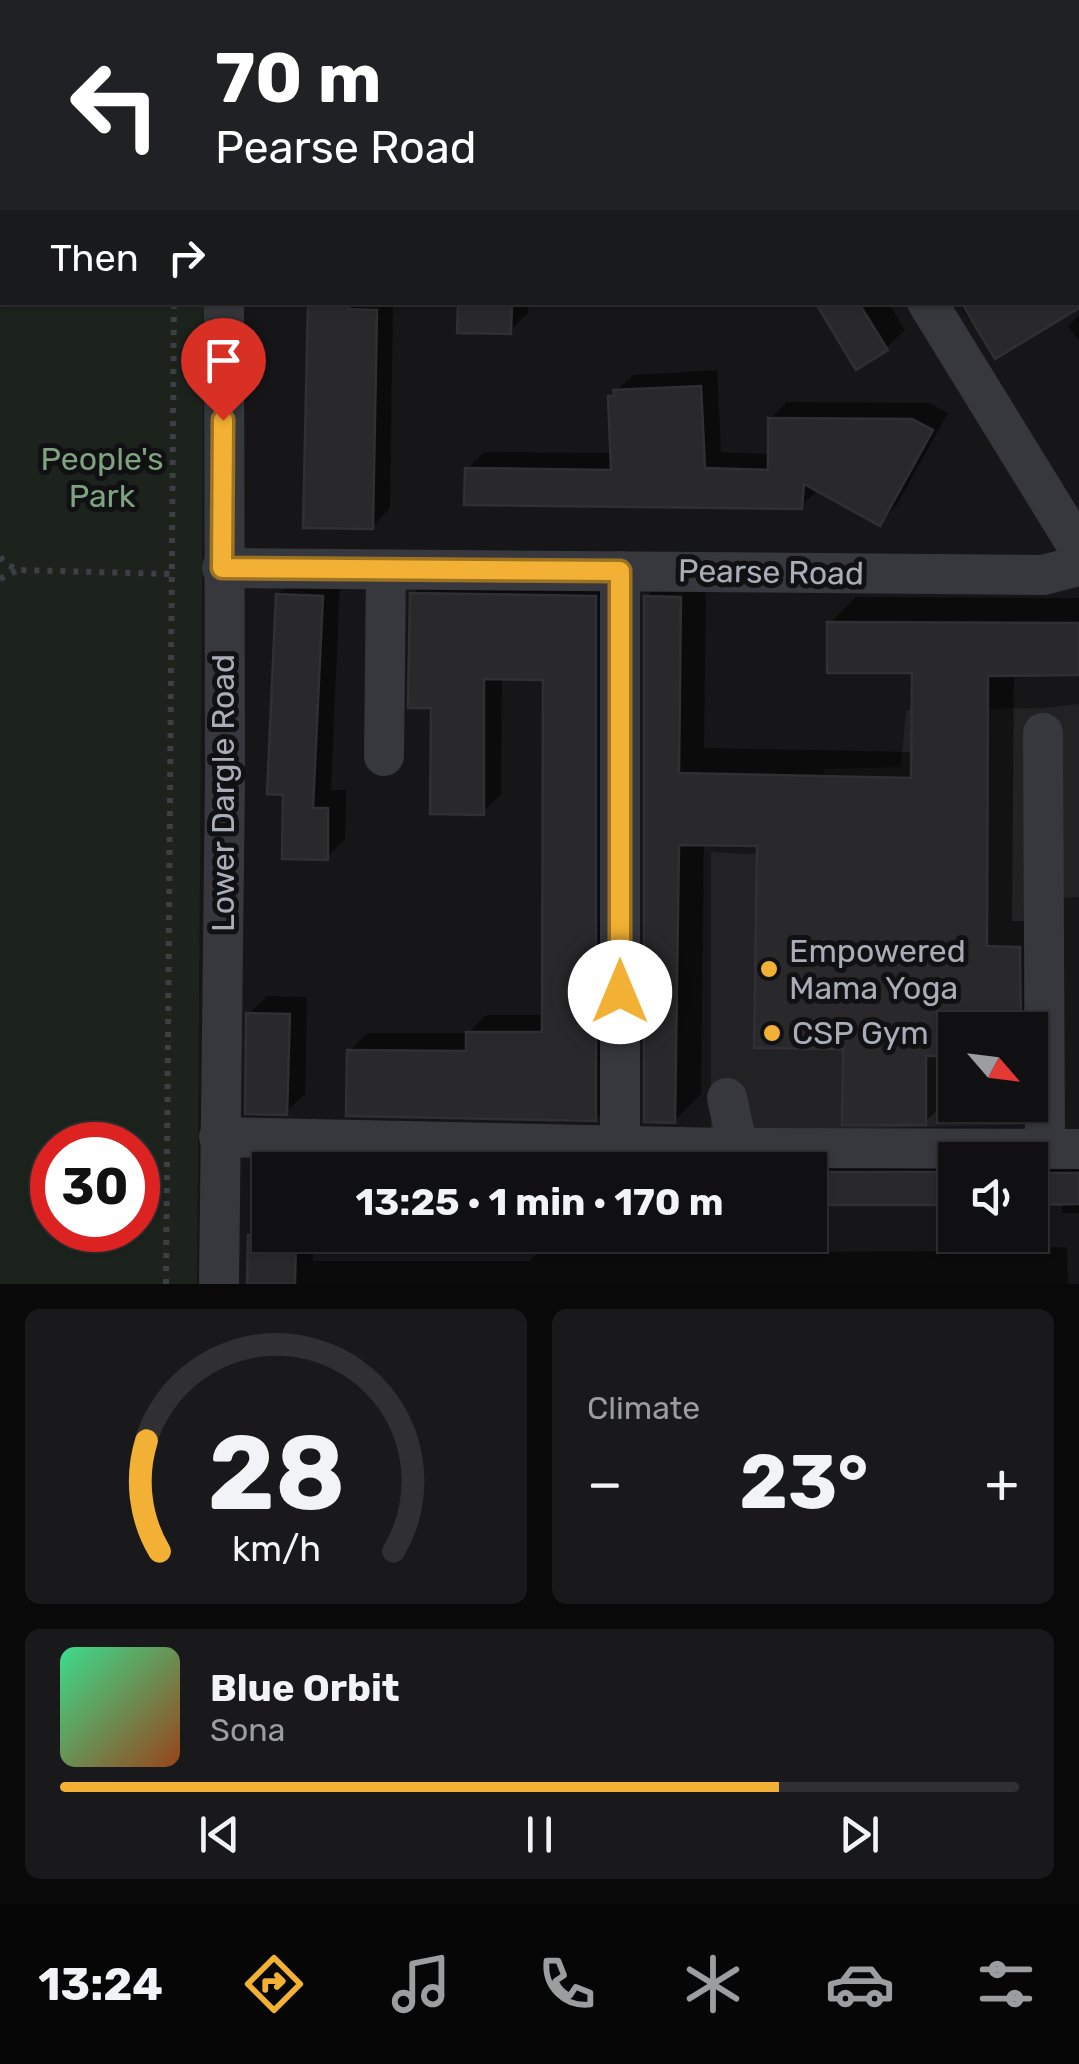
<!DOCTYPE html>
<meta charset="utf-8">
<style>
body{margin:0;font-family:Rubik,sans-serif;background:#19191b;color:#f1f3f6;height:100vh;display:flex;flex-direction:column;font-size:38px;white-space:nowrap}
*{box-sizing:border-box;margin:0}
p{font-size:32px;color:#9c9d9f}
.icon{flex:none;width:55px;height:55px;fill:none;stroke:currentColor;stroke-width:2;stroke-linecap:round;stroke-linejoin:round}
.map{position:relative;height:1284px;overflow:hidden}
.sheet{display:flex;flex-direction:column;gap:25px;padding:25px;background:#09090a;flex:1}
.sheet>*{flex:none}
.hud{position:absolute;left:0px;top:0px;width:1080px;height:305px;box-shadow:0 2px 8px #0004,0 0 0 2px #303032;background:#202124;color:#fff;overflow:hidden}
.needle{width:65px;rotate:118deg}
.controls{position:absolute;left:938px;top:1012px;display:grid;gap:20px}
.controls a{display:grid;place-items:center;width:110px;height:110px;border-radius:0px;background:#101012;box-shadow:0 2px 8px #0004,0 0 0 2px #303032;font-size:50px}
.speed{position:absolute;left:30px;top:1122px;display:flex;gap:20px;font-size:50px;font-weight:700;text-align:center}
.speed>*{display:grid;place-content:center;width:130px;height:130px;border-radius:50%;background:#101012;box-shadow:0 2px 8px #0004,0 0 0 2px #303032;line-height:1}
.speed .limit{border:15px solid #d22;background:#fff;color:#111}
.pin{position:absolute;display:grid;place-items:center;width:85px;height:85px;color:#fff;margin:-102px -42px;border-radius:50% 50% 50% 0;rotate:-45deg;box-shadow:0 0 10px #0007}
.pin .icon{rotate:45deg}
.me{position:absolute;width:110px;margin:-55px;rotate:0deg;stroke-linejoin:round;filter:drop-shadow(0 0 8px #0008)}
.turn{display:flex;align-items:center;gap:35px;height:210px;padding:0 50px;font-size:45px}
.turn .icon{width:130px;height:130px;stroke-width:2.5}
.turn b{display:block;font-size:70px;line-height:85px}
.then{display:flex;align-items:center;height:95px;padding:0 50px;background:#0003;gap:20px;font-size:38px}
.big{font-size:75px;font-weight:700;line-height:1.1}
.sheet .tile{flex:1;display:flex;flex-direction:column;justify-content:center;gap:15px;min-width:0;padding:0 35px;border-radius:15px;background:#19191b}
.sheet .dial{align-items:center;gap:0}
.dial svg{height:260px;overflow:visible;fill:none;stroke:#303032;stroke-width:7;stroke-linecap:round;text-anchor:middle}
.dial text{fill:#f1f3f6;stroke:none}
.song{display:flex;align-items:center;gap:30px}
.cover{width:120px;height:120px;border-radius:15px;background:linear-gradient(135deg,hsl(150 70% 55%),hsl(20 70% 35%))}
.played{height:10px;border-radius:5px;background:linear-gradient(90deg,#f2b134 75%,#303032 75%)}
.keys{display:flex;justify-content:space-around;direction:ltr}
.heat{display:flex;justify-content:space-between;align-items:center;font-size:55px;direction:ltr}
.sheet .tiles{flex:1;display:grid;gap:25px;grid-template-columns:1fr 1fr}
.tile:last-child{grid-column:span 2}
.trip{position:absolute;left:252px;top:1152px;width:575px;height:100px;border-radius:0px;background:#101012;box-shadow:0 2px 8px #0004,0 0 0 2px #303032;font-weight:700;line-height:100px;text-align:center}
.menu{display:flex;height:160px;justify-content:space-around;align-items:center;background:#060607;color:#9c9d9f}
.menu .icon{width:70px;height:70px}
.menu .active{color:#f2b134}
.menu b{font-size:45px;color:#f1f3f6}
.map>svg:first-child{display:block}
.built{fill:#222225;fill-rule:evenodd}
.green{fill:#1c231d;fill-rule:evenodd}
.shadow{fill:#0007}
.building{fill:#29292c;stroke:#303034;stroke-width:2.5}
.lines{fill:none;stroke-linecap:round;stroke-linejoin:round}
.path{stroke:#3d3f44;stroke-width:6;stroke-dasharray:5 8;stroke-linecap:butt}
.minor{stroke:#37383d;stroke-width:40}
.major{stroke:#53555c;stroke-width:50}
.route-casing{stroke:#9d7322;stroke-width:25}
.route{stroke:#f2b134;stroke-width:18}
.poi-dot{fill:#f2b134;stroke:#111113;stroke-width:4}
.labels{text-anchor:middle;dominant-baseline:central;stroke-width:10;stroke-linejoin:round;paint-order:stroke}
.park-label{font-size:32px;fill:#7fa381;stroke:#111113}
.street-label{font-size:32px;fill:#a8adb8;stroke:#111113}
.poi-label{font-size:32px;fill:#a8adb8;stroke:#111113;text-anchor:start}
</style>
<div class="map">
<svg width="1079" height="1284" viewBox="0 0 1079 1284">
<rect width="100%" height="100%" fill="#161618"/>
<path class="built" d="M1079 704V897L1056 898 1048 1124 711 1132V852L821 858 824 769 901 767 906 710 1043 708ZM955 1030H1030V1105H955Z"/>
<path class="green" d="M0 0H205L2 2V302L204 303 197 1284H0ZM52 1145H138V1230H52Z"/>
<g class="shadow">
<polygon points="1025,0 1079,0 1079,1 1027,2"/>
<polygon points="1078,262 1079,304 970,321 957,302 1078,302"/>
<polygon points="312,302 393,302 390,508 372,527"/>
<polygon points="460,302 529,302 528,313 510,331"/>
<polygon points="817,302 888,302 905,330 886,348"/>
<polygon points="1079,315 1079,341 1068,326"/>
<polygon points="717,370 721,452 770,454 770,419 787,402 929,403 948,413 896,506 880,522 819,489 801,506 467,469 484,452 613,453 610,397 633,375"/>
<polygon points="673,571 706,571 704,748 914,752 914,670 830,623 856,597 1079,598 1079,673 1014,673 1012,921 1046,921 1030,1030 955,1030 955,1054 951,1054 952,1096 925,1122 845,1046 760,844 704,843 701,1094 674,1121 646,597"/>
<polygon points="430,576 614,578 614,1101 595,1119 349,1052 367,1033 468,1033 486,1015 545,1015 545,677 502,676 501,794 483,812 433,705 412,594"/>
<polygon points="297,577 340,579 331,790 346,790 345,839 327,857 285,856 278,595"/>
<polygon points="267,996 307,997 305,1094 286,1112 249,1014"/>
<polygon points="269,1144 1079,1154 1079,1213 1062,1213 1062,1202 1030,1202 1030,1160 955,1160 955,1203 810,1203 810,1170 270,1170 270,1235 313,1235 313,1261 530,1261 537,1253 988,1251 991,1249 1067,1247 1068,1284 250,1284 251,1162"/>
</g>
<g class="building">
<polygon points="308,302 350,302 349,309 377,310 373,529 303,528"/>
<polygon points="458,302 512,302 511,334 457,333"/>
<polygon points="815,302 858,302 888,350 856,370"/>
<polygon points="961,302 1079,302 1079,308 995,359"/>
<polygon points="701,386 705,468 768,470 768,418 912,419 933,430 880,526 804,484 802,509 464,505 465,468 611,470 608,396 614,396 613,390"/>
<polygon points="410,593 596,596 596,1121 346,1116 347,1050 466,1051 466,1032 542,1032 543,680 484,679 484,815 430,814 431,708 408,708"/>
<polygon points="276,594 323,596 313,808 328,808 328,860 282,859 283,795 267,794"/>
<polygon points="644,596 681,597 679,773 911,778 912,673 827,673 827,622 1079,623 1079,675 988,676 987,946 1020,947 1021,1030 955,1030 955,1056 926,1056 926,1125 842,1125 843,1049 754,1048 757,846 679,845 675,1123 644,1122"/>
<polygon points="246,1013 290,1014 287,1115 245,1114"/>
<rect x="810" y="1172" width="145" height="33"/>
<polygon points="1030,1173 1079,1173 1079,1204 1030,1205"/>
<polygon points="248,1235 296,1235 295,1284 247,1284"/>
</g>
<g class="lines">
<g class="path">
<polyline points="178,2 179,0"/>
<polyline points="0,557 6,564 18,570 170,574"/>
<polyline points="0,579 16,571"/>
<polyline points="166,1284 174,302"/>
</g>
<g class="minor">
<polyline points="747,0 749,2"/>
<polyline points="225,2 225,0"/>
<polyline points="442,2 442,0"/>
<polyline points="927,302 1079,549"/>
<polyline points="222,568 1043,575 1079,566"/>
<polyline points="1043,733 1045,1147"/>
<polyline points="384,756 386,570"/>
<polyline points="727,1098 738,1148"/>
<polyline points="219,1137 726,1148 1079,1149"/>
<polyline points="620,1146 620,571"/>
<polyline points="219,1284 225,778 224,302"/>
</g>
<g class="major">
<polyline points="952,0 954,2"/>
<polyline points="1078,187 1079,189"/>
</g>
</g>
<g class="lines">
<defs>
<polyline id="route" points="223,420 222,568 620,571 620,992"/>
</defs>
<use href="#route" class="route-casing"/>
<use href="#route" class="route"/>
</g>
<g class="poi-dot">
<circle cx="769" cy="969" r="10"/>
<circle cx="772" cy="1033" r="10"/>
</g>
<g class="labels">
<g class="park-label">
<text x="102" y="459">People's<tspan x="102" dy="37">Park</tspan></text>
</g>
<g class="street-label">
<text transform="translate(771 572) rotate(1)">Pearse Road</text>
<text transform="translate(223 793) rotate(-90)">Lower Dargle Road</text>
</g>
<g class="poi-label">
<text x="789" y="951">Empowered<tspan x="789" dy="37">Mama Yoga</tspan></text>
<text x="792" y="1033">CSP Gym</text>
</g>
</g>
</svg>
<div class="controls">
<a><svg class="needle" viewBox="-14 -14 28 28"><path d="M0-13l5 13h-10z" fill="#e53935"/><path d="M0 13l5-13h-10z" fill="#9c9d9f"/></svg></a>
<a><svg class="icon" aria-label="sound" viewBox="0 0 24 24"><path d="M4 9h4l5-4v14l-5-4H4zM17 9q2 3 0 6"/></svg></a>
</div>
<div class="speed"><div class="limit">30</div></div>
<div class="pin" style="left:223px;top:420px;background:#d93025"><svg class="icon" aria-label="arrive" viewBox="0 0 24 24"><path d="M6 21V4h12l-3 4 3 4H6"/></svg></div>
<svg class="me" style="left:620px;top:992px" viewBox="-20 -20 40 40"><circle r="19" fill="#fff"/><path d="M0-13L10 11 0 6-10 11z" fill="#f2b134"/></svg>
<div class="trip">13:25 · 1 min · 170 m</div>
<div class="hud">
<div class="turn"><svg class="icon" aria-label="left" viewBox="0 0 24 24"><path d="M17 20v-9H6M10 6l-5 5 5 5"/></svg><div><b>70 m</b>Pearse Road</div></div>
<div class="then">Then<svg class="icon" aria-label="right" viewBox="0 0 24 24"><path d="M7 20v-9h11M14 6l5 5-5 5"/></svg></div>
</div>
</div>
<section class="sheet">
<div class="tiles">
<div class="tile dial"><svg viewBox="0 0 100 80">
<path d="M14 69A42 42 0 1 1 86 69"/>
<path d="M14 69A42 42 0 0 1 10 35" stroke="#f2b134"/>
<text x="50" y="56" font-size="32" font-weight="700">28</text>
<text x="50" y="72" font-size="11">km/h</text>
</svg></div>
<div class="tile"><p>Climate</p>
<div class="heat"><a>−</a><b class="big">23°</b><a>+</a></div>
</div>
<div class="tile">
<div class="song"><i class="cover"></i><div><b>Blue Orbit</b><p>Sona</p></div></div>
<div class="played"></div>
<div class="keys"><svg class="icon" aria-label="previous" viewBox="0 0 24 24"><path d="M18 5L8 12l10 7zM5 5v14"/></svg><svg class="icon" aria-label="pause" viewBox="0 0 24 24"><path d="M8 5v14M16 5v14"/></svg><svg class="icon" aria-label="next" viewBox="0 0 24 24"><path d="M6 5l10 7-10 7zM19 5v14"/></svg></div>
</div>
</div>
</section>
<nav class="menu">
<b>13:24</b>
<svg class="icon active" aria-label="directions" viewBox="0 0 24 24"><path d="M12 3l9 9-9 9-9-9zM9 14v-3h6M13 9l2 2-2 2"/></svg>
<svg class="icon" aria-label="music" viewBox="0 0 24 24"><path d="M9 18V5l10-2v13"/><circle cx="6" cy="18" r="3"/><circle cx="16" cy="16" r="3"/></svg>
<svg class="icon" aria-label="phone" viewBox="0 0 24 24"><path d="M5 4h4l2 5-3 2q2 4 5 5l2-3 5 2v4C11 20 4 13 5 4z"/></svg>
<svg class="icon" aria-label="climate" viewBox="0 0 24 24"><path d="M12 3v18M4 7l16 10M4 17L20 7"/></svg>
<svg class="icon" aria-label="car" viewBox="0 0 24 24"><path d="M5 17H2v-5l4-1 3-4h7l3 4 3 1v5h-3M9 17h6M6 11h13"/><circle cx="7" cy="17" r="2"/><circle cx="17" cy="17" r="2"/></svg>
<svg class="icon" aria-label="filters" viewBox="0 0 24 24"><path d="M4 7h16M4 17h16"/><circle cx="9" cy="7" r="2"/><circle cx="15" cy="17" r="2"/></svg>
</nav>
